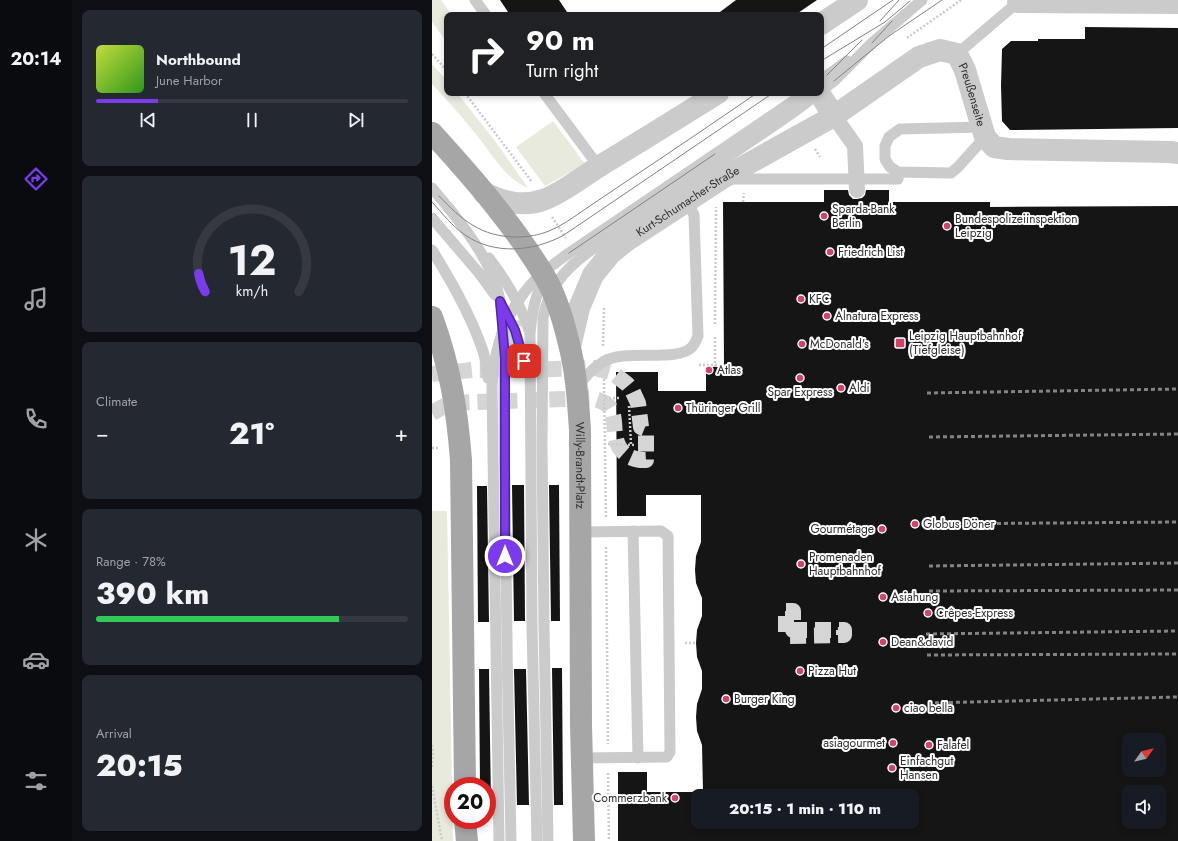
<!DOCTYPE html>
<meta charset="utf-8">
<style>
body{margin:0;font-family:Jost,sans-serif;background:#242831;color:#f1f3f6;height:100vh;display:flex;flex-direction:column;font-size:15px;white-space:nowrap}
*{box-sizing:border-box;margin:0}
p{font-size:13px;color:#9ea1a6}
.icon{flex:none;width:22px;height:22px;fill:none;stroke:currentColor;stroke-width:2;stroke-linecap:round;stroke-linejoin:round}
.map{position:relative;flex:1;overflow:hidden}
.drawer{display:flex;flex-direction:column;gap:10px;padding:10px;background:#0d0f14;width:360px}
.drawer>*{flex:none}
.guide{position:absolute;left:12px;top:12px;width:380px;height:84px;border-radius:8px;box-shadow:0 2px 6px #0003;background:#202124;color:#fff;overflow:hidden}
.needle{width:26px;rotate:56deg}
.buttons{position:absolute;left:690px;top:733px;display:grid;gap:8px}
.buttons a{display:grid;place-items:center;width:44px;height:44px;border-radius:8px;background:#171b24;box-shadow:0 2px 6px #0003;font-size:20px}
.speed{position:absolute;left:12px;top:777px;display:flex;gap:8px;font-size:20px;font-weight:700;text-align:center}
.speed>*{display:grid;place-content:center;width:52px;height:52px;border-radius:50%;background:#171b24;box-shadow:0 2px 6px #0003;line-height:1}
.speed .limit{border:6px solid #d22;background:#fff;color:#111}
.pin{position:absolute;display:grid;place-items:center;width:34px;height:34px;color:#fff;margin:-17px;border-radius:8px;box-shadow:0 2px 6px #0006}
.me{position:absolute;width:44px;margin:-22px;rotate:0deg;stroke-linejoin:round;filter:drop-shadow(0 0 3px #0008)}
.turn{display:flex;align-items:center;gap:14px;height:84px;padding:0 16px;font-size:18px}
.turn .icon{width:52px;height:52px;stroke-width:2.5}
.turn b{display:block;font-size:28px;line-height:34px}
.big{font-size:30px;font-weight:800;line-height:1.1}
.drawer .card{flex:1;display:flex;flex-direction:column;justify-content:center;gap:6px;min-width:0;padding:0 14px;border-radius:8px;background:#242831}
.drawer .dial{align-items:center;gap:0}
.dial svg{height:104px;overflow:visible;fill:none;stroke:#363941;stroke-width:7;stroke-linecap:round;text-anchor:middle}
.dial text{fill:#f1f3f6;stroke:none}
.song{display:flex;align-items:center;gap:12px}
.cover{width:48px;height:48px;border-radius:6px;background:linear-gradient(135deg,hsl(70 70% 55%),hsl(110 70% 35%))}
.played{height:4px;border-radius:2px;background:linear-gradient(90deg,#7c3aed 20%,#363941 20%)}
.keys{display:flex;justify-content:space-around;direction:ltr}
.heat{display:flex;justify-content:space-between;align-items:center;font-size:22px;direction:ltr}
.charge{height:6px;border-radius:3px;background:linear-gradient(90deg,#34c759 78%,#363941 0)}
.trip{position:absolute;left:259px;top:789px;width:228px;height:40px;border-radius:8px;background:#171b24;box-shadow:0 2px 6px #0003;font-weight:800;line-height:40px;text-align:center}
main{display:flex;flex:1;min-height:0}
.dock{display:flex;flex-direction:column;width:72px;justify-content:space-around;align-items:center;background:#090b0e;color:#9ea1a6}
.dock .icon{width:28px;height:28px}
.dock .active{color:#7c3aed}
.dock b{font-size:18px;color:#f1f3f6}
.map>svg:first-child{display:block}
.green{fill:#e7eadd}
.building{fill:#151515;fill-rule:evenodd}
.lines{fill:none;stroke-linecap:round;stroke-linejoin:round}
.pedestrian-tunnel{stroke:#d5d5d5;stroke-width:16;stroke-dasharray:16 8;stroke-linecap:butt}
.path{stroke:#cbcbcb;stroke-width:2.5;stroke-dasharray:2 2;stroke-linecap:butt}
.service{stroke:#cbcbcb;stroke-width:11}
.pedestrian{stroke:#cbcbcb;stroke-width:16}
.minor{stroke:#cbcbcb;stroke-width:22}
.primary{stroke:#a6a6a6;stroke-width:22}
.tram{stroke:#838383;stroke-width:1}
.rail{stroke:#838383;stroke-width:3;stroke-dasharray:4 3;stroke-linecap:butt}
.route-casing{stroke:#51269a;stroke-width:10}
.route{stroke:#7c3aed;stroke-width:7}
.poi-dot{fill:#d4416b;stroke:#fff;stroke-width:1.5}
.labels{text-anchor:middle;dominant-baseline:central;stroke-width:4;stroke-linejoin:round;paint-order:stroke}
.street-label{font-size:12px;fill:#2e2e2e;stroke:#fff}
.poi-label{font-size:12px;fill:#2e2e2e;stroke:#fff;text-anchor:start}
</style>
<main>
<nav class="dock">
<b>20:14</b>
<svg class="icon active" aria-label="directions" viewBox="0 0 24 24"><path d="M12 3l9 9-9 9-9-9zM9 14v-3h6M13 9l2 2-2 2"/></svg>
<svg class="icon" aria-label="music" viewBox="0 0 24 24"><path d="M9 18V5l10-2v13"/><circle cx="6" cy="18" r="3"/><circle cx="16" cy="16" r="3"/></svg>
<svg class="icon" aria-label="phone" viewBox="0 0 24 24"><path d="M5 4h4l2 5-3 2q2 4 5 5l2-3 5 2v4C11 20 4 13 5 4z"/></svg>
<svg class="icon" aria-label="climate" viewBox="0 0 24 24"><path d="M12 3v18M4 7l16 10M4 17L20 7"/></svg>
<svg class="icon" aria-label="car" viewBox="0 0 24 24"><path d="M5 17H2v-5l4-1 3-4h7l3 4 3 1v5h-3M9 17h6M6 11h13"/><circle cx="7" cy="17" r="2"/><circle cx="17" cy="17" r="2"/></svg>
<svg class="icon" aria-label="filters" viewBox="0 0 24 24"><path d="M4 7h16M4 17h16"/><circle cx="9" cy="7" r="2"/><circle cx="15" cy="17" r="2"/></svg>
</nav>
<section class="drawer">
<div class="card">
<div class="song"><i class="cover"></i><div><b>Northbound</b><p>June Harbor</p></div></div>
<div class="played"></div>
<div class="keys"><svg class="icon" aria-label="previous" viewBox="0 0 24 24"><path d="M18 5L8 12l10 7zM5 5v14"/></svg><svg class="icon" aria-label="pause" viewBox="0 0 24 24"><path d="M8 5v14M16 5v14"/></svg><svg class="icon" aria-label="next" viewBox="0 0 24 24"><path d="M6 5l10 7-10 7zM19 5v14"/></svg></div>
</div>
<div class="card dial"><svg viewBox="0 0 100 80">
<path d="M14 69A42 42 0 1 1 86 69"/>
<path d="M14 69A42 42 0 0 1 9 55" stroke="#7c3aed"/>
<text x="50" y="56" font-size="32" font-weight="700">12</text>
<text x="50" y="72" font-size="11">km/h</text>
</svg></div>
<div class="card"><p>Climate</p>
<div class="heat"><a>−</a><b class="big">21°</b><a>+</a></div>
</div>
<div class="card"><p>Range · 78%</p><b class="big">390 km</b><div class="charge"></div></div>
<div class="card"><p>Arrival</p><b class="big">20:15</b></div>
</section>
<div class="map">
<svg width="746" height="841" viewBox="0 0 746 841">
<rect width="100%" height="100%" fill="#fff"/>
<g class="green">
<polygon points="0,0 9,0 20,15 15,15 15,42 0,22"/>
<path d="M0 64 15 81V93H25L63 141 96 188C74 179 61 156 47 138 32 119 16 101 0 84Z"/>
<polygon points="121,121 153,164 113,186 84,147"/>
<polygon points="0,511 15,511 21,841 0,841"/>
</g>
<g class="building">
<polygon points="68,0 127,0 137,15 78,15"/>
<polygon points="304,0 385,0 363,15 284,15"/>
<polygon points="653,27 746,28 746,128 578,130 570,121 569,86 570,49 579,41 606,41 606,39 653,39"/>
<path d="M392 190H416L417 195 421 199H425L430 198 433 195 434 190H457V202H558V207L746 206V841H186V772H215V792H271L270 745 265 731 264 717 265 704 270 689V671L265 657 264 643 265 630 270 616V598L264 583 263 570 264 556 269 542V495H214V516H185L184 372H226V391H274V367H292L291 202H392ZM697 740H727V770H697ZM697 792H727V822H697ZM266 796H480V822H266Z"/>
<polygon points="80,485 92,485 93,621 82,621"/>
<polygon points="117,485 127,485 128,621 119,621"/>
<polygon points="45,486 55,486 57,622 46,622"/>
<polygon points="120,668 130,668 131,805 122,805"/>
<polygon points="47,669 57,669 59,805 55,806 55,786 48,786"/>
<polygon points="82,669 94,669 97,805 85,805"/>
</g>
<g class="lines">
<g class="pedestrian-tunnel">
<polyline points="0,374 40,370 63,370 64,362"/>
<path d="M0 413 18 403 160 398C167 400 174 402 178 408 184 418 181 428 184 439 187 453 200 461 214 460V429L209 427 206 403 200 390 195 384 181 373 163 368 78 370 82 320"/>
<polygon points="354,611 361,611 361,630 412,630 412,635 354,636"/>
</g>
<g class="path">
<polyline points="475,38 529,0"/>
<polyline points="0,54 15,71"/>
<polyline points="33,93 100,182"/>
<polyline points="383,149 388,157"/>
<polyline points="311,202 312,193"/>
<polyline points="120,217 134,238"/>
<polyline points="283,324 284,207"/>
<polyline points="171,346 172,307"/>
<polyline points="267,365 285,365"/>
<polyline points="283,367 283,337"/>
<polyline points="172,379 174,518"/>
<polyline points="173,398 188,398"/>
<polyline points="197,406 199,444"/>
<polyline points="172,444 204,445"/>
<polyline points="0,448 7,448"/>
<polyline points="174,547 176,744"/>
<polyline points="253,643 264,643"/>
<polyline points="0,745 1,752 0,768"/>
<polyline points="176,773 177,841"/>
<polyline points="0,786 10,841"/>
</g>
<g class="service">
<polyline points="43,0 54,15"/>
<polyline points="525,54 586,2"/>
<polyline points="389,80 415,61"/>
<polyline points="389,91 402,81 440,43 490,0"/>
<polyline points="112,93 167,167"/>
<polyline points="550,127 468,129 457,137 453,146 453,159 458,167 466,172 519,173 526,167 553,137"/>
<polyline points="299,179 466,179 466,172"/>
<polyline points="0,188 20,212"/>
<path d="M16 207C39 236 60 264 68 300 73 329 73 359 72 388 72 420 72 451 73 483 74 602 76 722 79 841"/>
<polyline points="0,218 47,273 63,295"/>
<path d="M0 250C20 282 39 315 51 351 54 360 54 369 56 378"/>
<path d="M57 258C74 280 88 304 97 330"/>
<polyline points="75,313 86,340 94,368"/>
<path d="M145 388C152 378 160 368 171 362 193 348 245 363 260 347 263 344 264 340 266 336L262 215 255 201"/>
<polyline points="201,531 206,758"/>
<polyline points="148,532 229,531 236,536 238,752 235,757 151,758"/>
<path d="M67 841 60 387C62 346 74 310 103 280 113 270 125 262 137 253L373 93"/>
<path d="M105 841 100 627 98 333C100 312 103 294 114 276"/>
<path d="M116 841 112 626 110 445 111 318C116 289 132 270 155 253L359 114 387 93"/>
</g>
<polyline class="pedestrian" points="402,116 423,146 425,190"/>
<g class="minor">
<polyline points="586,2 746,3"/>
<polyline points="389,24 425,0"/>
<polyline points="387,93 402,116"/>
<path d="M52 193C71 202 90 207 111 200 130 193 149 178 166 167 206 143 246 118 286 93"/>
<path id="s1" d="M138 347 147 308 161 275 178 254 194 241 289 179 402 116 487 57 508 50 525 54 533 70 553 137 562 147 576 149 739 152 746 153"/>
</g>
<g class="primary">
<path id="s2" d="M0 133C41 178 82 225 113 277 124 296 131 319 136 340 144 369 146 400 148 430L149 725 152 841"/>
<path d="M0 317C18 367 25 408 29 460L33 786"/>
<polyline points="33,820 35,841"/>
</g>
<g class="tram">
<polyline points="448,21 467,0"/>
<polyline points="440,43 460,21"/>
<polyline points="389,49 461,0"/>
<polyline points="389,61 453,22 478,1"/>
<polyline points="395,75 430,40"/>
<polyline points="402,81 457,36 510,0"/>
<path d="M7 196C30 220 49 237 85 237 96 237 107 235 117 231 129 226 139 219 149 212 162 203 176 194 189 185 234 155 280 124 325 93"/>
<path d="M0 202C10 213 20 226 33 235 62 255 101 252 132 235L341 93"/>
<polyline points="137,253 283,154"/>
</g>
<g class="rail">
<polyline points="495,393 746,389"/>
<polyline points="497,437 746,434"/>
<polyline points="495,524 746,522"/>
<polyline points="497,566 746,563"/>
<polyline points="497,591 746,590"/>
<polyline points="494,634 746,631"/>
<polyline points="495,655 746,654"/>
<polyline points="496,703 746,697"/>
</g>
</g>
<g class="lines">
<defs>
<polyline id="route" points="73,556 73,358 68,301 83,330 92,361"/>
</defs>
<use href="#route" class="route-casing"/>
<use href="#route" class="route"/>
</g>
<g class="poi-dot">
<circle cx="392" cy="216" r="4"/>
<circle cx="515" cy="226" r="4"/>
<circle cx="398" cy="252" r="4"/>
<circle cx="369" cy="299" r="4"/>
<circle cx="395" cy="316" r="4"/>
<rect x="463" y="338" width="10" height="10" rx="2"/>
<circle cx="370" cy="344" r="4"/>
<circle cx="277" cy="370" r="4"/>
<circle cx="368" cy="378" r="4"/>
<circle cx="409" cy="388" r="4"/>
<circle cx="246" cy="408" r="4"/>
<circle cx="483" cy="524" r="4"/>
<circle cx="450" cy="529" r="4"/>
<circle cx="369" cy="564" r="4"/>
<circle cx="451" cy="597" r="4"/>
<circle cx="496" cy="613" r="4"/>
<circle cx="451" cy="642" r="4"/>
<circle cx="368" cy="671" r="4"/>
<circle cx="294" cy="699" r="4"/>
<circle cx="464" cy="708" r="4"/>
<circle cx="461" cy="743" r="4"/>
<circle cx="497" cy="745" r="4"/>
<circle cx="460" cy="768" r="4"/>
<circle cx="243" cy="798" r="4"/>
</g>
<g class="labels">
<g class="street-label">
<text stroke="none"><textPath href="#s1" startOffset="553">Preußenseite</textPath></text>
<text stroke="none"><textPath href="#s1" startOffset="197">Kurt-Schumacher-Straße</textPath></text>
<text stroke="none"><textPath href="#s2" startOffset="377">Willy-Brandt-Platz</textPath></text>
</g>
<g class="poi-label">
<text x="400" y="209">Sparda-Bank<tspan x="400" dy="14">Berlin</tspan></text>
<text x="523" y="219">Bundespolizeiinspektion<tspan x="523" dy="14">Leipzig</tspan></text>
<text x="406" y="252">Friedrich List</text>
<text x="377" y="299">KFC</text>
<text x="403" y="316">Alnatura Express</text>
<text x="477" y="336">Leipzig Hauptbahnhof<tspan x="477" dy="14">(Tiefgleise)</tspan></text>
<text x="378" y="344">McDonald's</text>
<text x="285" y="370">Atlas</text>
<text x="417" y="388">Aldi</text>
<text x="368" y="392" text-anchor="middle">Spar Express</text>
<text x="254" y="408">Thüringer Grill</text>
<text x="491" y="524">Globus Döner</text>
<text x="442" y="529" text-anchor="end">Gourmétage</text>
<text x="377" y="557">Promenaden<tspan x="377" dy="14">Hauptbahnhof</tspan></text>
<text x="459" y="597">Asiahung</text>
<text x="504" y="613">Crêpes-Express</text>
<text x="459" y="642">Dean&amp;david</text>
<text x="376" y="671">Pizza Hut</text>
<text x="302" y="699">Burger King</text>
<text x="472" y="708">ciao bella</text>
<text x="453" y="743" text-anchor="end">asiagourmet</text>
<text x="505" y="745">Falafel</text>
<text x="468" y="761">Einfachgut<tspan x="468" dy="14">Hansen</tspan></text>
<text x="235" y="798" text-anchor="end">Commerzbank</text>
</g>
</g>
</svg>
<div class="buttons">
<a><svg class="needle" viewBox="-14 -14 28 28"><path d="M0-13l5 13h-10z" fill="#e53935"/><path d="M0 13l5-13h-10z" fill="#9ea1a6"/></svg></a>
<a><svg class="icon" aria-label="sound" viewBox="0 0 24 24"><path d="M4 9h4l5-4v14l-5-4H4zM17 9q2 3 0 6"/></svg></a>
</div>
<div class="speed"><div class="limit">20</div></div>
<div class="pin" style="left:92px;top:361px;background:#d93025"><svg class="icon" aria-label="arrive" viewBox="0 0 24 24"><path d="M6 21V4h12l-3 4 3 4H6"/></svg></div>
<svg class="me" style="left:73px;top:556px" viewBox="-20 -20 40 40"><circle r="17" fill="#7c3aed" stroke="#fff" stroke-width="3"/><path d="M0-11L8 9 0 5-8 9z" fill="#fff"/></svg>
<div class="trip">20:15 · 1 min · 110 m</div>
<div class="guide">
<div class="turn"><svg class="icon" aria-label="right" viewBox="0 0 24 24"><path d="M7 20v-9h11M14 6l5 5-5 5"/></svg><div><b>90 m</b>Turn right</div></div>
</div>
</div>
</main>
